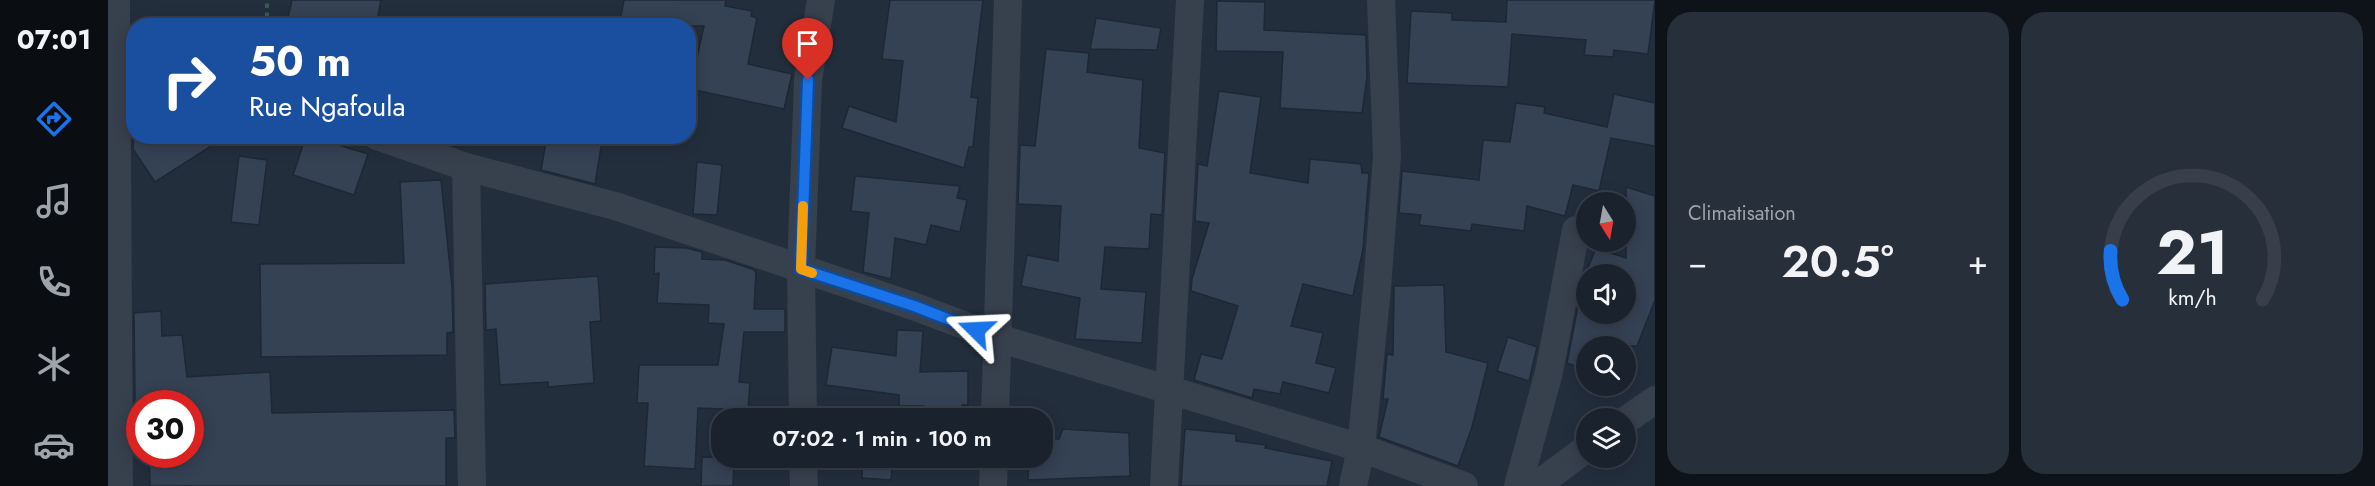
<!DOCTYPE html>
<html lang="fr">
<meta charset="utf-8">
<style>
body{margin:0;font-family:Jost,sans-serif;background:#272f3a;color:#f1f3f6;height:100vh;display:flex;flex-direction:column;font-size:22px;white-space:nowrap}
*{box-sizing:border-box;margin:0}
p{font-size:20px;color:#9fa4aa}
.icon{flex:none;width:33px;height:33px;fill:none;stroke:currentColor;stroke-width:2;stroke-linecap:round;stroke-linejoin:round}
.map{position:relative;flex:1;overflow:hidden}
.details{display:flex;flex-direction:column;gap:12px;padding:12px;background:#0e1319;width:720px}
.details>*{flex:none}
.hud{position:absolute;left:18px;top:18px;width:570px;height:126px;border-radius:24px;box-shadow:0 3px 15px #0003,0 0 0 2px #383f4a;background:#1a4fa0;color:#fff;overflow:hidden}
.needle{width:39px;rotate:169deg}
.buttons{position:absolute;left:1468px;top:192px;display:grid;gap:12px}
.buttons a{display:grid;place-items:center;width:60px;height:60px;border-radius:50%;background:#1a222e;box-shadow:0 3px 15px #0003,0 0 0 2px #383f4a;font-size:30px}
.speed{position:absolute;left:18px;top:390px;display:flex;gap:12px;font-size:30px;font-weight:700;text-align:center}
.speed>*{display:grid;place-content:center;width:78px;height:78px;border-radius:50%;background:#1a222e;box-shadow:0 3px 15px #0003,0 0 0 2px #383f4a;line-height:1}
.speed .limit{border:9px solid #d22;background:#fff;color:#111}
.pin{position:absolute;display:grid;place-items:center;width:51px;height:51px;color:#fff;margin:-62px -26px;border-radius:50% 50% 50% 0;rotate:-45deg;box-shadow:0 0 6px #0007}
.pin .icon{rotate:45deg}
.me{position:absolute;width:66px;margin:-33px;rotate:291deg;stroke-linejoin:round;filter:drop-shadow(0 0 4px #0008)}
.turn{display:flex;align-items:center;gap:21px;height:126px;padding:0 24px;font-size:27px}
.turn .icon{width:78px;height:78px;stroke-width:2.5}
.turn b{display:block;font-size:42px;line-height:51px}
.big{font-size:45px;font-weight:600;line-height:1.1}
.details .tile{flex:1;display:flex;flex-direction:column;justify-content:center;gap:9px;min-width:0;padding:0 21px;border-radius:24px;background:#272f3a}
.details .dial{align-items:center;gap:0}
.dial svg{height:156px;overflow:visible;fill:none;stroke:#383f4a;stroke-width:7;stroke-linecap:round;text-anchor:middle}
.dial text{fill:#f1f3f6;stroke:none}
.heat{display:flex;justify-content:space-between;align-items:center;font-size:33px;direction:ltr}
.details .tiles{flex:1;display:grid;gap:12px;grid-template-columns:repeat(2,1fr)}
.trip{position:absolute;left:603px;top:408px;width:342px;height:60px;border-radius:24px;background:#1a222e;box-shadow:0 3px 15px #0003,0 0 0 2px #383f4a;font-weight:600;line-height:60px;text-align:center}
main{display:flex;flex:1;min-height:0}
.menu{display:flex;flex-direction:column;width:108px;justify-content:space-around;align-items:center;background:#0a0e12;color:#9fa4aa}
.menu .icon{width:42px;height:42px}
.menu .current{color:#1a73e8}
.menu b{font-size:27px;color:#f1f3f6}
.map>svg:first-child{display:block}
.building{fill:#354254;stroke:#1e2734;stroke-width:1.5;fill-rule:evenodd}
.lines{fill:none;stroke-linecap:round;stroke-linejoin:round}
.path{stroke:#3e5556;stroke-width:4;stroke-dasharray:4.5 4.5;stroke-linecap:butt}
.minor{stroke:#37404d;stroke-width:28}
.route-casing{stroke:#114b97;stroke-width:15}
.route{stroke:#1a73e8;stroke-width:10}
.slow{stroke:#f59e0b;stroke-width:10}
</style>
<main>
<nav class="menu">
<b>07:01</b>
<svg class="icon current" aria-label="directions" viewBox="0 0 24 24"><path d="M12 3l9 9-9 9-9-9zM9 14v-3h6M13 9l2 2-2 2"/></svg>
<svg class="icon" aria-label="music" viewBox="0 0 24 24"><path d="M9 18V5l10-2v13"/><circle cx="6" cy="18" r="3"/><circle cx="16" cy="16" r="3"/></svg>
<svg class="icon" aria-label="phone" viewBox="0 0 24 24"><path d="M5 4h4l2 5-3 2q2 4 5 5l2-3 5 2v4C11 20 4 13 5 4z"/></svg>
<svg class="icon" aria-label="climate" viewBox="0 0 24 24"><path d="M12 3v18M4 7l16 10M4 17L20 7"/></svg>
<svg class="icon" aria-label="car" viewBox="0 0 24 24"><path d="M5 17H2v-5l4-1 3-4h7l3 4 3 1v5h-3M9 17h6M6 11h13"/><circle cx="7" cy="17" r="2"/><circle cx="17" cy="17" r="2"/></svg>
</nav>
<div class="map">
<svg width="1547" height="486" viewBox="0 0 1547 486">
<rect width="100%" height="100%" fill="#232e3d"/>
<g class="building">
<polygon points="184,0 273,0 268,26 178,26"/>
<polygon points="516,0 618,0 617,6 644,11 643,16 649,18 640,64 684,74 676,109 582,89 596,26 511,26"/>
<polygon points="782,0 875,0 863,97 870,98 865,147 861,147 856,168 734,128 741,106 788,122 795,61 774,59"/>
<polygon points="1399,0 1547,0 1540,54 1506,50 1505,57 1476,55 1478,40 1404,34 1400,87 1299,83 1303,11 1344,13 1344,20 1398,22"/>
<polygon points="1109,1 1157,2 1156,30 1258,35 1259,77 1254,113 1172,108 1175,52 1108,51"/>
<polygon points="988,18 1053,28 1049,50 982,49"/>
<polygon points="938,49 981,53 979,72 1035,80 1031,148 1057,153 1054,215 1043,214 1041,249 997,247 993,289 1038,292 1034,343 967,339 972,298 913,286 919,255 950,261 953,206 910,204 912,145 927,146"/>
<polygon points="1111,91 1153,97 1142,173 1200,183 1202,159 1253,164 1254,173 1261,173 1255,249 1245,296 1195,284 1183,326 1215,333 1208,363 1228,368 1221,393 1175,382 1172,394 1146,389 1144,398 1086,380 1093,354 1114,359 1130,306 1083,291 1084,279 1101,223 1087,221 1090,164 1099,166"/>
<polygon points="1506,94 1547,103 1547,146 1503,138 1491,191 1465,185 1457,216 1419,206 1416,231 1364,224 1363,231 1311,225 1313,215 1291,213 1294,171 1371,180 1375,140 1402,142 1408,103 1437,107 1436,113 1499,127"/>
<polygon points="26,136 119,136 47,182 25,149"/>
<polygon points="198,136 226,136 224,143 260,154 246,195 185,175"/>
<polygon points="439,136 470,136 494,141 487,184 433,170"/>
<polygon points="131,156 159,160 151,225 123,222"/>
<polygon points="589,162 614,165 609,215 585,214"/>
<polygon points="747,176 852,186 849,198 859,200 852,232 823,225 818,245 787,238 783,279 755,272 761,213 743,211"/>
<polygon points="333,180 344,287 345,332 339,333 339,355 153,357 152,264 296,263 292,182"/>
<path d="M1518 187 1547 196V300L1529 346H1479V371L1459 363 1475 280 1488 248 1518 258ZM1479 274H1518V314H1479Z"/>
<polygon points="547,247 579,248 594,252 594,259 617,260 644,269 648,272 646,309 677,309 677,332 636,332 631,382 642,383 640,410 590,408 587,469 536,466 540,403 529,403 531,365 610,365 616,324 600,323 601,305 549,303 551,273 546,274"/>
<polygon points="490,276 493,321 482,322 486,383 440,387 440,382 392,385 388,329 378,330 377,284"/>
<polygon points="1336,285 1338,352 1380,363 1364,427 1350,466 1271,437 1280,399 1275,399 1279,354 1285,355 1286,286"/>
<polygon points="53,311 54,336 74,335 79,377 162,372 164,413 346,410 347,438 338,438 338,486 42,486 41,454 82,454 82,404 27,404 26,313"/>
<polygon points="789,330 815,331 812,372 860,371 860,405 854,405 855,418 817,418 816,406 791,406 791,395 718,385 724,347 788,356"/>
<polygon points="1400,337 1429,347 1421,381 1389,371"/>
<polygon points="955,429 1021,433 1022,476 920,480 921,458 934,458 934,439 951,439"/>
<polygon points="1077,429 1128,434 1128,441 1158,445 1157,448 1224,461 1219,486 1073,486"/>
<polygon points="594,457 626,458 625,486 593,486"/>
<polygon points="755,458 785,458 783,480 754,478"/>
</g>
<g class="lines">
<polyline class="path" points="159,26 159,0"/>
<g class="minor">
<polyline points="8,0 11,486"/>
<polyline points="269,136 358,167 507,206 805,306 890,338 1253,448 1356,486"/>
<polyline points="358,167 364,486"/>
<polyline points="695,418 693,269 700,80 713,0"/>
<polyline points="887,418 900,0"/>
<polyline points="1518,420 1547,400"/>
<polyline points="695,458 696,486"/>
<polyline points="885,486 886,458"/>
<polyline points="1056,486 1082,0"/>
<polyline points="1245,486 1253,448 1269,288 1279,156 1273,0"/>
<polyline points="1410,486 1441,372 1468,230"/>
<polyline points="1428,486 1479,448"/>
</g>
</g>
<g class="lines">
<defs>
<polyline id="route" points="700,80 693,269 806,306 868,330"/>
</defs>
<use href="#route" class="route-casing"/>
<use href="#route" class="route"/>
<polyline class="slow" points="695,206 693,269 704,273"/>
</g>
</svg>
<div class="buttons">
<a><svg class="needle" viewBox="-14 -14 28 28"><path d="M0-13l5 13h-10z" fill="#e53935"/><path d="M0 13l5-13h-10z" fill="#9fa4aa"/></svg></a>
<a><svg class="icon" aria-label="sound" viewBox="0 0 24 24"><path d="M4 9h4l5-4v14l-5-4H4zM17 9q2 3 0 6"/></svg></a>
<a><svg class="icon" aria-label="search" viewBox="0 0 24 24"><circle cx="10" cy="10" r="6"/><path d="M15 15l6 6"/></svg></a>
<a><svg class="icon" aria-label="layers" viewBox="0 0 24 24"><path d="M12 4l9 5-9 5-9-5zM3 14l9 5 9-5"/></svg></a>
</div>
<div class="speed"><div class="limit">30</div></div>
<div class="pin" style="left:700px;top:80px;background:#d93025"><svg class="icon" aria-label="arrive" viewBox="0 0 24 24"><path d="M6 21V4h12l-3 4 3 4H6"/></svg></div>
<svg class="me" style="left:868px;top:330px" viewBox="-20 -20 40 40"><path d="M0-17L14 15 0 8-14 15z" fill="#1a73e8" stroke="#fff" stroke-width="4"/></svg>
<div class="trip">07:02 · 1 min · 100 m</div>
<div class="hud">
<div class="turn"><svg class="icon" aria-label="right" viewBox="0 0 24 24"><path d="M7 20v-9h11M14 6l5 5-5 5"/></svg><div><b>50 m</b>Rue Ngafoula</div></div>
</div>
</div>
<section class="details">
<div class="tiles">
<div class="tile"><p>Climatisation</p>
<div class="heat"><a>−</a><b class="big">20.5°</b><a>+</a></div>
</div>
<div class="tile dial"><svg viewBox="0 0 100 80">
<path d="M14 69A42 42 0 1 1 86 69"/>
<path d="M14 69A42 42 0 0 1 8 44" stroke="#1a73e8"/>
<text x="50" y="56" font-size="32" font-weight="700">21</text>
<text x="50" y="72" font-size="11">km/h</text>
</svg></div>
</div>
</section>
</main>
